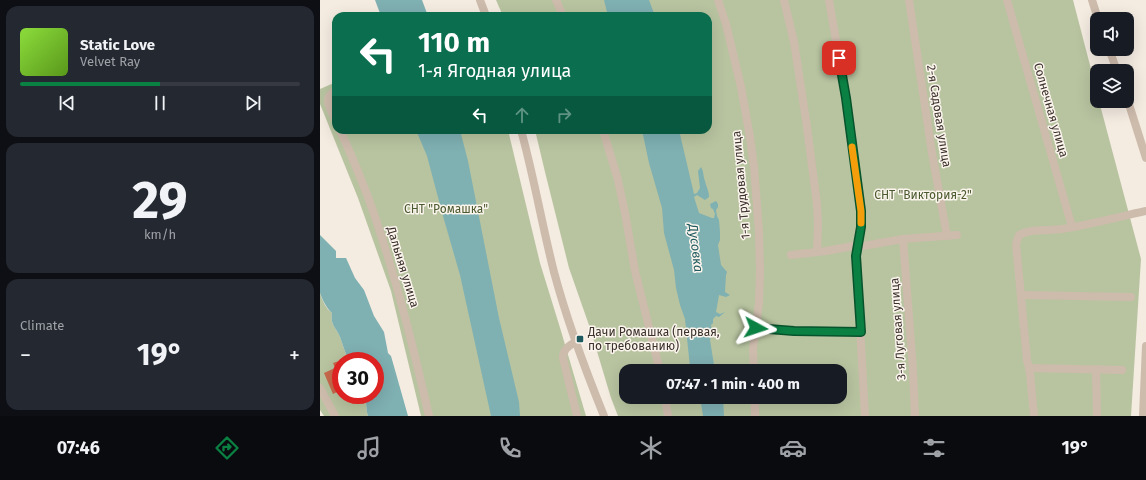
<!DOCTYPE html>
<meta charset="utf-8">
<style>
body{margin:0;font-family:"Fira Sans",sans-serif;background:#242831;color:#f1f3f6;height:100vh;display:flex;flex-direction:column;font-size:15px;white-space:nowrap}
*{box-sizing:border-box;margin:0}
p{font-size:13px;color:#9ea1a6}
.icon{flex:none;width:22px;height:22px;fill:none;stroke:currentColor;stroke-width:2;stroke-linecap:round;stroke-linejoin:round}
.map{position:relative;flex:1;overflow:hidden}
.panel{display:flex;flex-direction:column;gap:6px;padding:6px;background:#0d0f14;width:320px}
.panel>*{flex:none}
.banner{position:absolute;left:12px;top:12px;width:380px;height:122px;border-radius:12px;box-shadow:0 4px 16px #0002;background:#0b6e4f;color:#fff;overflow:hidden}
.fabs{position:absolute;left:770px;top:12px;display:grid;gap:8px}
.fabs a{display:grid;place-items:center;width:44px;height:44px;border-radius:8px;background:#171b24;box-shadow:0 4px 16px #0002;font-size:20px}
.speed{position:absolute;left:12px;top:352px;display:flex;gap:8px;font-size:20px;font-weight:700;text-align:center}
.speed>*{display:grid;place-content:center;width:52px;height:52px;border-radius:50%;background:#171b24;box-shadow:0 4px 16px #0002;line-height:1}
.speed .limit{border:6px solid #d22;background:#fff;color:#111}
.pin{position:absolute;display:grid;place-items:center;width:34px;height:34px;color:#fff;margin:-17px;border-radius:8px;box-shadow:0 2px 6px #0006}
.me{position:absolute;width:44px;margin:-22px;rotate:95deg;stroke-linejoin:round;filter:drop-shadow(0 0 3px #0008)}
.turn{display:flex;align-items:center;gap:14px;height:84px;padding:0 20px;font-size:18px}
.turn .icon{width:52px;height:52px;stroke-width:2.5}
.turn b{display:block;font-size:28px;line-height:34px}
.lanes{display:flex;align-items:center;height:38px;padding:0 20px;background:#0003;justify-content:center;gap:20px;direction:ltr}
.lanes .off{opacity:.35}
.big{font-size:30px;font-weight:700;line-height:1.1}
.panel .tile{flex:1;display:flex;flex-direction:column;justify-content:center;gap:6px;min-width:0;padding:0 14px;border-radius:12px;background:#242831}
.panel .dial{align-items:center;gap:0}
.dial b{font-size:52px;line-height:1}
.song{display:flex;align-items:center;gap:12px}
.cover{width:48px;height:48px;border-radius:6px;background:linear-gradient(135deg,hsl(90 70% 55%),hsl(90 70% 35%))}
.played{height:4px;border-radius:2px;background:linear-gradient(90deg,#0b8043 50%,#363941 50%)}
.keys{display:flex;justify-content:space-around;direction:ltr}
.heat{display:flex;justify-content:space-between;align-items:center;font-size:22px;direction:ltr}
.trip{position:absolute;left:299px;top:364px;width:228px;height:40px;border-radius:12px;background:#171b24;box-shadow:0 4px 16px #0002;font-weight:700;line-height:40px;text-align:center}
.tab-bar{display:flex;height:64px;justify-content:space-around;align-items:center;background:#090b0e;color:#9ea1a6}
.tab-bar .icon{width:28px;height:28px}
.tab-bar .current{color:#0b8043}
.tab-bar b{font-size:18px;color:#f1f3f6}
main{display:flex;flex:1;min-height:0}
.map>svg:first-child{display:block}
.green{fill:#b8c4a0;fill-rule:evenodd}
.water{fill:#7fb0b2}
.building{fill:#c8694b}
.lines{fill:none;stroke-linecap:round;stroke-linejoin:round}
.minor{stroke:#cdbbac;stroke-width:8}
.route-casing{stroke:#07532c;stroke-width:10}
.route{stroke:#0b8043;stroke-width:7}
.slow{stroke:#f59e0b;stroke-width:7}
.poi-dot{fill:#1f5a5e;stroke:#fbf5ee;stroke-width:1.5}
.labels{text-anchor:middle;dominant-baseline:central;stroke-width:3;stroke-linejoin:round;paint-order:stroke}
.street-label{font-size:12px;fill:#3b302b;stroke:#fbf5ee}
.park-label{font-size:12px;fill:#4a5a2e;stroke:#fbf5ee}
.poi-label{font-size:12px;fill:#3b302b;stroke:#fbf5ee;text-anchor:start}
.water-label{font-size:13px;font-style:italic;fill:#1f5a5e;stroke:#fbf5ee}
</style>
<main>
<section class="panel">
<div class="tile">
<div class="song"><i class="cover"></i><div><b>Static Love</b><p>Velvet Ray</p></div></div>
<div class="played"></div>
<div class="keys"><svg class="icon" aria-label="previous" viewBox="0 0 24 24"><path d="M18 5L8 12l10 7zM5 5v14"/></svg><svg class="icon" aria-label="pause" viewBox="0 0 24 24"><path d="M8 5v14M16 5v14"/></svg><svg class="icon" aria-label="next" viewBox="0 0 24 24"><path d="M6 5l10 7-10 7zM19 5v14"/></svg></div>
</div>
<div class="tile dial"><b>29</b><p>km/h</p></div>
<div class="tile"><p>Climate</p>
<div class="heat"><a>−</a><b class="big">19°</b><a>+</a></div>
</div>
</section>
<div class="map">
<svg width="826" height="416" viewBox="0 0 826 416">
<rect width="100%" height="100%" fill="#f4ebe1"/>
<g class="green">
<path d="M176 0H753L777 92V101H779L821 259 811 416H298L291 398 270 328 249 268 225 172 215 130H388V16H183ZM306 371H520V397H306Z"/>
<polygon points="16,82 16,130 188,130 220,263 241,331 266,416 101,416 71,291 38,198 0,104 0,89"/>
<path d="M0 293C2 300 6 309 12 313 10 325 16 327 20 337 23 345 25 353 29 361H21V395H43C48 403 45 407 48 416H4L0 410Z"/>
</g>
<g class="water">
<polygon points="55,0 102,0 108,16 61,16"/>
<polygon points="284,0 329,0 335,16 288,16"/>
<polygon points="96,130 140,130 148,161 179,318 199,402 200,416 171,416 140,275 123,216 107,156"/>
<path d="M322 130H359L374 194 377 193 380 188 378 171 381 167C384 172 383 176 385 181 386 187 389 190 389 197L385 200 377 195 374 197 379 213 392 218H394L395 214 393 209 391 208 390 204 396 201 398 204V207L396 210 397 216 399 220 400 232V240L398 245 401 265 407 272 406 275 405 292 410 295 406 297 399 295 398 301 396 312 400 314 405 312 399 317 396 316 393 319V323L391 325 392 332 390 340 395 371H372L370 367 365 319 360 305 356 288 354 270 344 233 342 208 329 163Z"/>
<path d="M0 235 16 251V258H26L35 278 44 290 54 316 64 332 68 353 71 356 88 416H48C45 407 48 403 43 395H55V361H29C25 353 23 345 20 337 16 327 10 325 12 313 7 309 2 299 0 293Z"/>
<polygon points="380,397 403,397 404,416 383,416"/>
</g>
<polygon class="building" points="19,361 21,365 21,390 13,394 4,373 15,368 13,363"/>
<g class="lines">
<g class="minor">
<polyline points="160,0 166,16"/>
<polyline points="236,0 243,16"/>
<polyline points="398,0 406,24 421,87 430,137 434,167 439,232 440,271 439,303 433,349 434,371"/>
<polyline points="464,0 474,42 486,120 497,204 498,224 497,252"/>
<polyline points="509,0 526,98 541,211 541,227 536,256 545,416"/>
<polyline points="589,0 612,153 627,236"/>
<polyline points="687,0 752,227"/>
<polyline points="772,0 778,19"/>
<polyline points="789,49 797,71"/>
<path d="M16 90C1 98 11 109 16 121"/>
<polyline points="807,98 826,158"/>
<path d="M20 130C35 163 49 197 60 232 80 292 95 354 109 416"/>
<path d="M201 130C214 177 222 225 234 272 247 321 265 369 284 416"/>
<polyline points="283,130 298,180 305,213 315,271 340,371"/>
<polyline points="583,239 593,370 595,416"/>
<polyline points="471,255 506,251 538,245 543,246 583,239 637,235"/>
<polyline points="701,295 811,297"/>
<polyline points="436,328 474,331 541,333"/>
<path d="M255 342C249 346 243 349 243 358L257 416"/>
<polyline points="709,368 802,370"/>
<polyline points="776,369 777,416"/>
<polyline points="0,388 15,416"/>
<polyline points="345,397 348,416"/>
<polyline points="435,416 435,397"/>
<path d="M714 416 710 373 707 360 696 244 699 235C712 228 728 231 742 229 770 225 798 217 826 211"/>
<polyline points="823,416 826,346"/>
</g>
</g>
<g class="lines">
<defs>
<polyline id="route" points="436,328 474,331 541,332 536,256 541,227 541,211 526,98 519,58"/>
</defs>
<use href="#route" class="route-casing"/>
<use href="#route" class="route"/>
<polyline class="slow" points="532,147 541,211 541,223"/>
</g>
<rect class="poi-dot" x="256" y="335" width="8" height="8" rx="2"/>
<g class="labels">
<g class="street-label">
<text transform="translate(731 110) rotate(74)">Солнечная улица</text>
<text transform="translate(619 116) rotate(81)">2-я Садовая улица</text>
<text transform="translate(421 185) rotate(-95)">1-я Трудовая улица</text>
<text transform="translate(83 267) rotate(73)">Дальняя улица</text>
<text transform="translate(578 329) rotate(-94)">3-я Луговая улица</text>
</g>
<g class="park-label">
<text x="603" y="195">СНТ "Виктория-2"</text>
<text x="126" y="209">СНТ "Ромашка"</text>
</g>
<g class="poi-label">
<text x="268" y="332">Дачи Ромашка (первая,<tspan x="268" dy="14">по требованию)</tspan></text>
</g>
<g class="water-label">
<text transform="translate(376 248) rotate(83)">Дусовка</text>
</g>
</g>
</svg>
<div class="fabs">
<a><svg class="icon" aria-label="sound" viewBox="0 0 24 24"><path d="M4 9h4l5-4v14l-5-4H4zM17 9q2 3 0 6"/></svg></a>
<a><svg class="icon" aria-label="layers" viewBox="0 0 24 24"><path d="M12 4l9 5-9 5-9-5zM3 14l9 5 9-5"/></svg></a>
</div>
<div class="speed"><div class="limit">30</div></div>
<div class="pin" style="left:519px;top:58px;background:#d93025"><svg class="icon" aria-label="arrive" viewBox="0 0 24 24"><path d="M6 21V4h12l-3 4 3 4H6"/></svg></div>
<svg class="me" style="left:436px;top:328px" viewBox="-20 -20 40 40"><path d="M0-17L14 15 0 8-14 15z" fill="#0b8043" stroke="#fff" stroke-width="4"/></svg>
<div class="trip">07:47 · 1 min · 400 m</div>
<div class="banner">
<div class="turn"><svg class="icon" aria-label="left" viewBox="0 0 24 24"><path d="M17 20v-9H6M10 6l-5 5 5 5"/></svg><div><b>110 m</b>1-я Ягодная улица</div></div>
<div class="lanes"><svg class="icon" aria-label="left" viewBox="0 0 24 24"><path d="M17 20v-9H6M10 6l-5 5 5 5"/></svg><svg class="icon off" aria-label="ahead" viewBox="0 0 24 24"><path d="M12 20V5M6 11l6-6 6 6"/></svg><svg class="icon off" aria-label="right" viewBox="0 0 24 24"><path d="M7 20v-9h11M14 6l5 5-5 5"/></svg></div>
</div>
</div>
</main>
<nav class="tab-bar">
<b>07:46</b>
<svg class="icon current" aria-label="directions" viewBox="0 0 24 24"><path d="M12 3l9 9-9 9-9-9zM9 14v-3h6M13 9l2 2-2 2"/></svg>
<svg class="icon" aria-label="music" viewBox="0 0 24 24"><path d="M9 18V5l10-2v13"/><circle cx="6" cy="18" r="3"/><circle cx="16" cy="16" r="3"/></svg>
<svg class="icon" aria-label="phone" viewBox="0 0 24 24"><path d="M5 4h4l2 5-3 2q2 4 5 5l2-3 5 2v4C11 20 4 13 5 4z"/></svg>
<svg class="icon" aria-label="climate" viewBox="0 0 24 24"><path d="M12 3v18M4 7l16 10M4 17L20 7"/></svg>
<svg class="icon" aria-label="car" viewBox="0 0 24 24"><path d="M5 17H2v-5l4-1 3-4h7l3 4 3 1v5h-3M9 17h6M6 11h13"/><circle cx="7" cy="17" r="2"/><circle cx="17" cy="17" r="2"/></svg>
<svg class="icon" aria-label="filters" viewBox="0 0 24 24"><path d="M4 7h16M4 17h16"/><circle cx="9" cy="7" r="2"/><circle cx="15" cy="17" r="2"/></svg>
<b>19°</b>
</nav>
